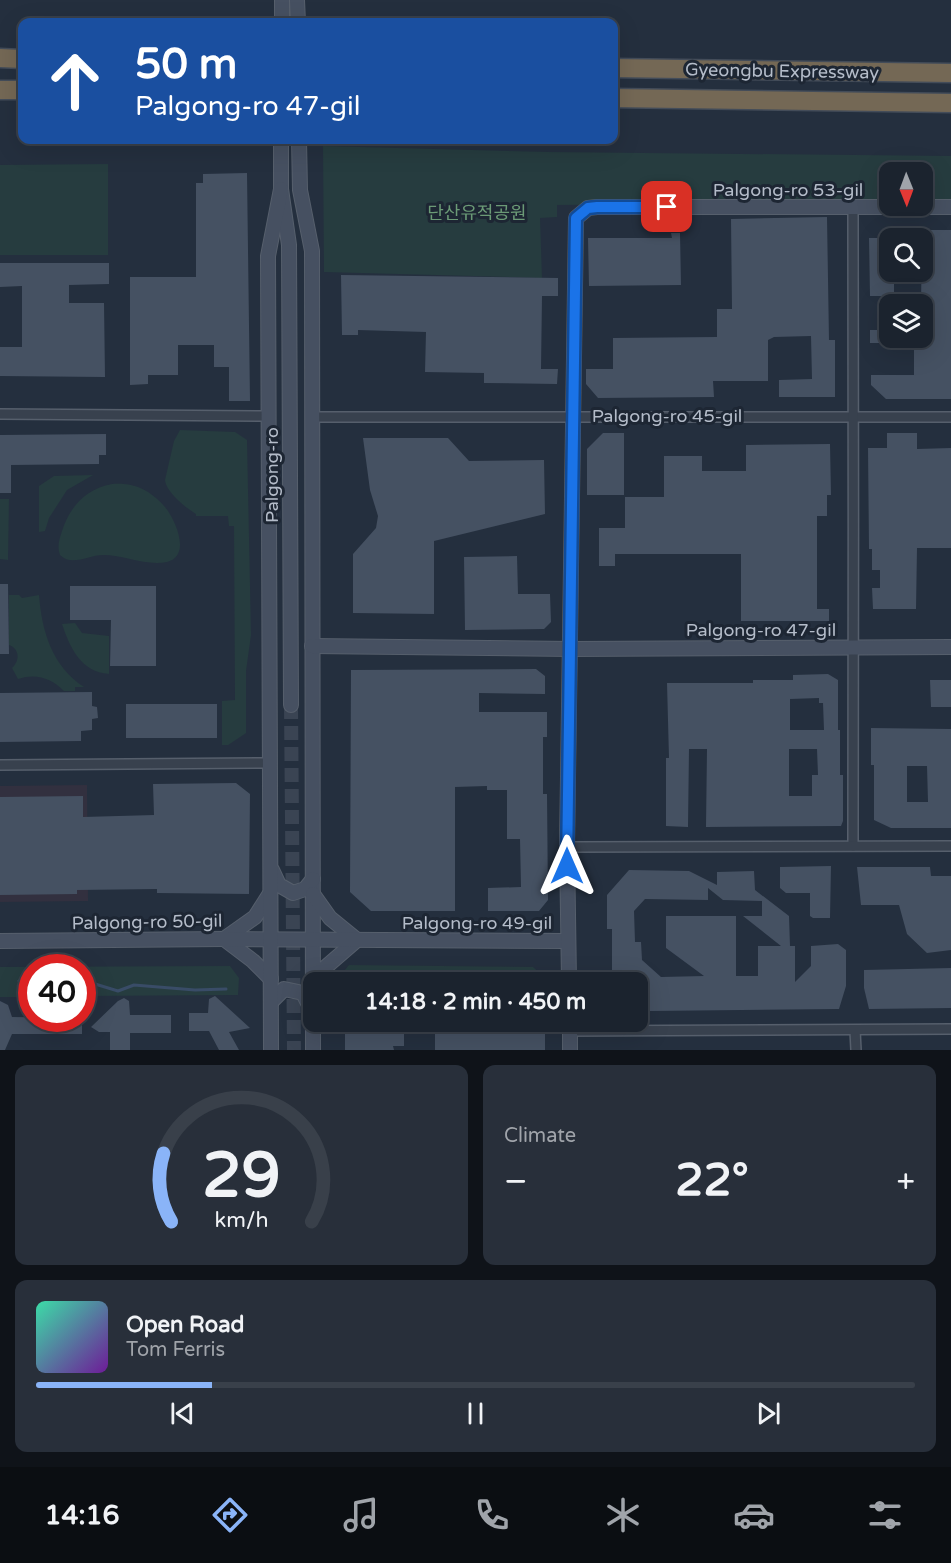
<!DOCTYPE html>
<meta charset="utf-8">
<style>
body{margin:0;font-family:"Varela Round","Noto Sans KR",sans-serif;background:#282f3a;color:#f1f3f6;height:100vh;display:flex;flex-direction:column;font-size:22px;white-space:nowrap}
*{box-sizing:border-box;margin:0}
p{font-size:20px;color:#a0a4aa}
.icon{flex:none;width:33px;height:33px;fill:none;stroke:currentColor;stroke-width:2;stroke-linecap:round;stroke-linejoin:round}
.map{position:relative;height:1050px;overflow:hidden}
.side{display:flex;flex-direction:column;gap:15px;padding:15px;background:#0f1319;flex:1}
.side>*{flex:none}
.top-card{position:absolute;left:18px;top:18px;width:600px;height:126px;border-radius:12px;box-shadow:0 6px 24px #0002,0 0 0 2px #39404a;background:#1a4fa0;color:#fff;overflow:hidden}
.needle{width:39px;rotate:179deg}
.fabs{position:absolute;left:879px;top:162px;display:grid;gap:12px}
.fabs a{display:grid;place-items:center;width:54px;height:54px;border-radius:12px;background:#1b232e;box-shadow:0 6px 24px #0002,0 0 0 2px #39404a;font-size:30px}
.speed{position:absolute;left:18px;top:954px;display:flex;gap:12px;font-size:30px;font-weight:700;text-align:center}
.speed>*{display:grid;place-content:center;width:78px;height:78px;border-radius:50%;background:#1b232e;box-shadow:0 6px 24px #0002,0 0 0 2px #39404a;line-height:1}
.speed .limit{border:9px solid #d22;background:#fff;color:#111}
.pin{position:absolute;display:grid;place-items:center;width:51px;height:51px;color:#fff;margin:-26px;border-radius:12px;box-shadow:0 3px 9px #0006}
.me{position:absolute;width:66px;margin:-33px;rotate:0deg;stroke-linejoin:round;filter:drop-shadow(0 0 4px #0008)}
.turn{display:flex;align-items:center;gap:21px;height:126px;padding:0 18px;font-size:27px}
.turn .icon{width:78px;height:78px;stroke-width:2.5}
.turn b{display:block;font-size:42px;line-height:51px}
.big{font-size:45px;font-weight:700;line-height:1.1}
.side .card{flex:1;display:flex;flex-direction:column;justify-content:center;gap:9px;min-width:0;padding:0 21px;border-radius:12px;background:#282f3a}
.side .dial{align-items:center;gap:0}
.dial svg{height:156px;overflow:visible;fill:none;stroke:#39404a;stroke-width:7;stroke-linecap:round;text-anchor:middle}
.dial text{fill:#f1f3f6;stroke:none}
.song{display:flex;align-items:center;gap:18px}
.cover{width:72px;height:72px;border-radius:9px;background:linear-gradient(135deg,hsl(160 70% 55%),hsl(280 70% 35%))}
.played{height:6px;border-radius:3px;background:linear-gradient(90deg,#8ab4f8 20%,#39404a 20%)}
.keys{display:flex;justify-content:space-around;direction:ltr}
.heat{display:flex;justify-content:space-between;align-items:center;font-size:33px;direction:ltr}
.side .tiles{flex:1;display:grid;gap:15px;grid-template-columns:1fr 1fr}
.card:last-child{grid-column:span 2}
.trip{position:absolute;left:303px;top:972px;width:345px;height:60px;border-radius:12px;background:#1b232e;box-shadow:0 6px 24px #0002,0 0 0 2px #39404a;font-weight:700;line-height:60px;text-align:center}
.tabs{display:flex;height:96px;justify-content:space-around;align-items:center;background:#0b0e12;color:#a0a4aa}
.tabs .icon{width:42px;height:42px}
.tabs .current{color:#8ab4f8}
.tabs b{font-size:27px;color:#f1f3f6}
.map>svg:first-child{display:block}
.medical{fill:#32303f}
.green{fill:#263c3f}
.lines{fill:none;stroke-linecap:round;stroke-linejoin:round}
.stream{stroke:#394c67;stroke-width:3}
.building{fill:#455162;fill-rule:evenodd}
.secondary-tunnel{stroke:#3a4453;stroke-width:14;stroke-dasharray:14 7;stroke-linecap:butt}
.street-casing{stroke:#565f6c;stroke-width:12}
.secondary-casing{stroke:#565f6c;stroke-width:16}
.highway-casing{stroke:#434c59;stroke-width:21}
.street{stroke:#38414e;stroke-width:9}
.secondary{stroke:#465061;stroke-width:14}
.highway{stroke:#746855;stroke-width:18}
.route-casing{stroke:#114b97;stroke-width:15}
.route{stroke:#1a73e8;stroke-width:10}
.labels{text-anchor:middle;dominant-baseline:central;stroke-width:6;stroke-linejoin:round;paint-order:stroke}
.street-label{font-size:18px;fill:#b4bcc9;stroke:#1d2633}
.park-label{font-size:18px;fill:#6b9a76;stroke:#1d2633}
</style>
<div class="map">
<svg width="951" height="1050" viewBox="0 0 951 1050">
<rect width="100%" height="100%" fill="#242f3e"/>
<polygon class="medical" points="87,785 88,901 0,902 0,786"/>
<g class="green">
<polygon points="323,146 549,152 951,156 951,201 923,202 922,172 890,172 889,202 557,205 557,217 540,218 542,278 324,272"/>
<polygon points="108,164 108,255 0,255 0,165"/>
<path d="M180 430 235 432 247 440 251 635 246 671V733L228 745H222V701L235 700 234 526H229L228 516H196V514C185 507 166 492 165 480L174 441Z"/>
<polygon points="93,475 67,490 49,518 45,531 39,532 39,486 54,476"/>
<path d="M112 484C125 483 137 485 148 492 154 496 160 501 165 507 175 519 192 556 167 562 145 566 125 555 103 555 88 555 72 567 60 555 57 547 59 540 62 531 70 506 86 489 112 484Z"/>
<polygon points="0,499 9,499 8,560 0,559"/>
<path d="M9 595H19L22 598 39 595C42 632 52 666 84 687H75V691H64C51 678 36 673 18 679L12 668C20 661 20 649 9 645Z"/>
<path d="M75 623 82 633 109 636V674C81 672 70 648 62 624Z"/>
<polygon points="349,965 533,967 546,979 546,982 340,982 340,976"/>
<polygon points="230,966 239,978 238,995 83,996 82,968 32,968 31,997 0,997 0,967"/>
</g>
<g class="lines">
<g class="stream">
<polyline points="82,980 118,991 134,985 195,990 226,989"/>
<polyline points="19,981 32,976"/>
<polyline points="356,982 361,979 380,980 400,977 421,980 440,976 464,976 487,980 501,979 514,975 523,982"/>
</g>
</g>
<g class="building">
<polygon points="247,173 250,401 229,401 229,367 214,367 214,345 178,345 178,375 148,375 148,384 130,385 130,277 196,277 196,183 203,183 203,174"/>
<polygon points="827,217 829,340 835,340 835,397 779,397 779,380 812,379 811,336 774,337 768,340 768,381 713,381 714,397 598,398 586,384 586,369 613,369 613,338 717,337 717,309 732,309 731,219"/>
<polygon points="914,230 951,230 951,399 886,399 871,385 871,375 914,375 914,338 922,338 922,304 921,304 922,238 914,238"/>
<polygon points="671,233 680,233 681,285 589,286 588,238 672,238"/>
<polygon points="869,238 890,238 890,272 894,272 894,296 870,296"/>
<polygon points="0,263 109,263 109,284 69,285 69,303 104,303 105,377 0,376 0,347 22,347 22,286 0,287"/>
<polygon points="341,275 558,278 558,296 542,296 541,369 558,369 557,384 484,383 484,373 425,372 426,332 358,330 358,335 342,335"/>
<rect x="870" y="330" width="20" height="13"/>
<polygon points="603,433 624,433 624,495 587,495 587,449"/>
<polygon points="887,433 917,433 917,449 951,448 951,548 917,548 916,609 873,609 872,588 880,588 880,570 872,570 872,549 869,549 868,448 887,448"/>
<polygon points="106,434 106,455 99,455 99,464 11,465 11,493 0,493 0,435"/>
<polygon points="363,438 448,438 469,461 544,460 545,514 434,541 434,614 353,613 353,554 376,528 378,516 370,490"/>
<polygon points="830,444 831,495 827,495 827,516 817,516 817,609 829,609 829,621 741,621 741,554 615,554 615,566 599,566 599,528 625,528 625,497 664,497 664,456 702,456 702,471 746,471 746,445"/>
<polygon points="517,556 518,594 550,594 551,622 544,629 465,630 464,557"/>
<polygon points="0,584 8,584 9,654 0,654"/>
<polygon points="70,586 156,586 156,666 110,666 111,620 70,620"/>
<polygon points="536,669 545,676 545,694 479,693 479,712 547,712 547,737 543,737 543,794 547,794 548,900 539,911 488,911 488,888 521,887 520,839 507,839 507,790 487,790 487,786 455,787 455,911 371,911 350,892 351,670"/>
<path d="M828 674 838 680V730H840V775H843V821L841 826 706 827 707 749H689L688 827 666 826V758H669L667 683H753V680H793V675ZM819 698V703H823L824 730H790V699ZM789 749H817L818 775H812V796H789Z"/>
<polygon points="930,680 951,680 951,707 931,707"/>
<polygon points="92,692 92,706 97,707 98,718 92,719 92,730 81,731 81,741 0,742 0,693"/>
<rect x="126" y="704" width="91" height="34"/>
<path d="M871 728 951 729V828H891L874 820V765H871ZM907 766H927L928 802H907Z"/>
<polygon points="236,783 250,794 249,894 157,893 157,889 77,890 77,894 0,895 0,797 83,796 83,817 154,815 153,784"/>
<polygon points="831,866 830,918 813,918 810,916 810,893 786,893 780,888 780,867"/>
<polygon points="857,867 930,867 931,876 951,876 951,950 927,953 907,934 899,905 861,905"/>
<path d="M629 870 689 871 717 885V872L754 871 755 890 789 916 790 946H795V982L811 966V946L838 944 846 950V986L839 1009 650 1011 638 1000V982H617L612 978V929H607V895ZM708 888 723 900 762 901V916H743L781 946H758V976H736V916H666V948L704 976 661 977 642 960 641 942H635L634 911 645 899 708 900Z"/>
<polygon points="951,968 951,1008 869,1009 864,988 864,970"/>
<polygon points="215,996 250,1028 229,1032 239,1050 219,1050 209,1031 189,1031 189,1013 208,1013 209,999"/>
<polygon points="124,998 129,1001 130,1015 171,1015 171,1033 130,1033 130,1050 110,1050 110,1032 99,1032 91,1027 118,1001"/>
<polygon points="0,1001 8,1005 12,1017 82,1018 82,1034 12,1034 5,1050 0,1050"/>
<polygon points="345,1022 404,1022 404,1046 393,1046 394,1050 345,1050"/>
<rect x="435" y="1022" width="110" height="28"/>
</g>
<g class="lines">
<polyline class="secondary-tunnel" points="291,705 294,1050"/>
<defs>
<g id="street">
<polyline points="0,414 267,416"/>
<polyline points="311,417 951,417"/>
<polyline points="0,765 269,763"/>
<path d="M853 846C855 633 852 421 853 208"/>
<polyline points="567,847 951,846"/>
<polyline points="855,1030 856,1050"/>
<polyline points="570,1031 951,1029"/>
</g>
<g id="secondary">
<polyline points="297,0 298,22"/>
<polyline points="282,22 282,0"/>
<polyline points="281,140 281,189 289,245 291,705"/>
<polyline points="299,140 300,190 312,251 313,1050"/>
<polyline points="312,646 571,649 951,647"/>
<polyline points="272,870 279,885 293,893 305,889 313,879"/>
<polyline points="313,894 330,918 357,940 313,978"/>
<polyline points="269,895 255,917 224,939 253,961 271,979"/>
<polyline points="0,941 224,939 567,941"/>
<polyline points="569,982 567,847 576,218 588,208 597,207 951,207"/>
<polyline points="271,1002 284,989 303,993 312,1011"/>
<polyline points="570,1022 570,1050"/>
<polyline points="271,1050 268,256 281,189"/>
</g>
<g id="highway">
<polyline points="0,58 22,59"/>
<polyline points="614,68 951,73"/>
<polyline points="0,90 22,90"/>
<polyline points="614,98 951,103"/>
</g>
</defs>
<use href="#street" class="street-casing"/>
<use href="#secondary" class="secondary-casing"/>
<use href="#highway" class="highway-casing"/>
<use href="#street" class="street"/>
<use href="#secondary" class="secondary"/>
<use href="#highway" class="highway"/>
</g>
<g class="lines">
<defs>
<polyline id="route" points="567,866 576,218 588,208 597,207 667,207"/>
</defs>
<use href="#route" class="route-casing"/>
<use href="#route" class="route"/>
</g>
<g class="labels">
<g class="street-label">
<text transform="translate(782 71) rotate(1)">Gyeongbu Expressway</text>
<text x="788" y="190">Palgong-ro 53-gil</text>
<text x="667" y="416">Palgong-ro 45-gil</text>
<text transform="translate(272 475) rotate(-90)">Palgong-ro</text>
<text x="761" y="630">Palgong-ro 47-gil</text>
<text transform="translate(147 922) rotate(-1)">Palgong-ro 50-gil</text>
<text x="477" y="923">Palgong-ro 49-gil</text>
</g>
<g class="park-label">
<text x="477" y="213">단산유적공원</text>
</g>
</g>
</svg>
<div class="fabs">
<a><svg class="needle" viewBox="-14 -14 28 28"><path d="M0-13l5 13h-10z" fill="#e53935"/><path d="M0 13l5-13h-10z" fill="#a0a4aa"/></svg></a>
<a><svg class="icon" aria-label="search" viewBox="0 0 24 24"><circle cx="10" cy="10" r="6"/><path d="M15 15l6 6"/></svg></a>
<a><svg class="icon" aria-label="layers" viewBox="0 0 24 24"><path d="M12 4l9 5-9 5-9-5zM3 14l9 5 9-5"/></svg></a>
</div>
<div class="speed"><div class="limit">40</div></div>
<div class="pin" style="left:667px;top:207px;background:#d93025"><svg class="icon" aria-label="arrive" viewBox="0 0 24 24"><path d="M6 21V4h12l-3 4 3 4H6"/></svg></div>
<svg class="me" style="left:567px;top:866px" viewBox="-20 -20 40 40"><path d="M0-17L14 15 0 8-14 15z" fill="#1a73e8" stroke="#fff" stroke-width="4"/></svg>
<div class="trip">14:18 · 2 min · 450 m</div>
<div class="top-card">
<div class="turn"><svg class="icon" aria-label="ahead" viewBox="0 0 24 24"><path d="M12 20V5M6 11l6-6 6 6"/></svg><div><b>50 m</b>Palgong-ro 47-gil</div></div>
</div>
</div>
<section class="side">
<div class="tiles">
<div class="card dial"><svg viewBox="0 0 100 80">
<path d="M14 69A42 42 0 1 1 86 69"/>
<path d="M14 69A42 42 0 0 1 10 34" stroke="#8ab4f8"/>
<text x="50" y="56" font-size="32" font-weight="700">29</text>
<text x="50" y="72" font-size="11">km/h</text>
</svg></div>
<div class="card"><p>Climate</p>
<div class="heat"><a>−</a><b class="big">22°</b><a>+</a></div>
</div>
<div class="card">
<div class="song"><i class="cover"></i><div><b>Open Road</b><p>Tom Ferris</p></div></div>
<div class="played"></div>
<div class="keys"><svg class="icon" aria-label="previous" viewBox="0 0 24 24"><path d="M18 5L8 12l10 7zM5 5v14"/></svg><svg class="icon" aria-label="pause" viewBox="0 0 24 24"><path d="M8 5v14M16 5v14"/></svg><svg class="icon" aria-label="next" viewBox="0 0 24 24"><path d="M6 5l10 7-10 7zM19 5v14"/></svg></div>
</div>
</div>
</section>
<nav class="tabs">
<b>14:16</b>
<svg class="icon current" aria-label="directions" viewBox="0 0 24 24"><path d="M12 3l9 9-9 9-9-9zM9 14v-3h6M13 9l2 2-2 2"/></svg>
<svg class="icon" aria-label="music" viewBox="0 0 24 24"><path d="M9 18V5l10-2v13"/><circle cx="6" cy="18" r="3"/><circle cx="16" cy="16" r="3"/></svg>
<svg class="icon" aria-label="phone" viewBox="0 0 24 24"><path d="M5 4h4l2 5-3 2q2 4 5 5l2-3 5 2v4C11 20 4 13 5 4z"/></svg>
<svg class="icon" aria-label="climate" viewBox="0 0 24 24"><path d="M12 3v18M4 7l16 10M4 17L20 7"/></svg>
<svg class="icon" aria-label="car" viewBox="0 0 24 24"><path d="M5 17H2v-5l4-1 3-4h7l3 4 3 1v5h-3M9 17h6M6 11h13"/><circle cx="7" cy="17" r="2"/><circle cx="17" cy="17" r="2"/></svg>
<svg class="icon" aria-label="filters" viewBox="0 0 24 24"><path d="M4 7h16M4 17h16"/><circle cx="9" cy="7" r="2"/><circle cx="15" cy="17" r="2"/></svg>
</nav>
